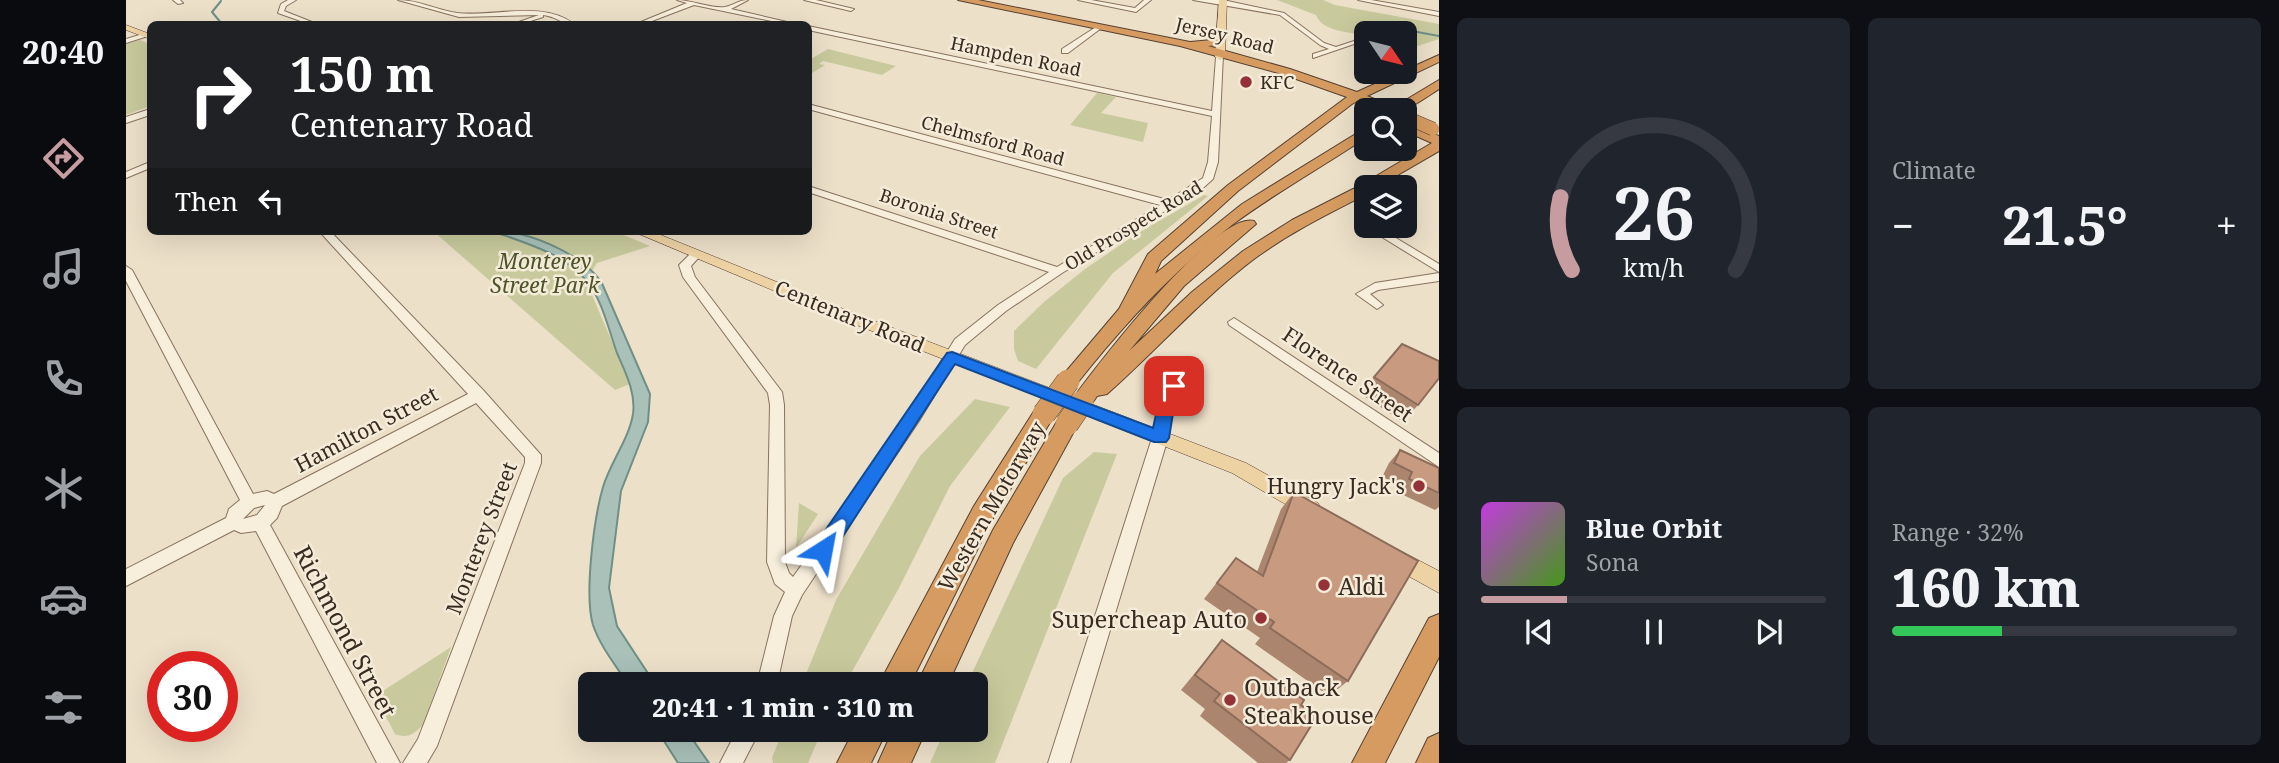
<!DOCTYPE html>
<meta charset="utf-8">
<style>
body{margin:0;font-family:"Noto Serif",serif;background:#20242c;color:#f1f3f6;height:100vh;display:flex;flex-direction:column;font-size:26px;white-space:nowrap}
*{box-sizing:border-box;margin:0}
p{font-size:23px;color:#9ea1a6}
.icon{flex:none;width:38px;height:38px;fill:none;stroke:currentColor;stroke-width:2;stroke-linecap:round;stroke-linejoin:round}
.map{position:relative;flex:1;overflow:hidden}
.sheet{display:flex;flex-direction:column;gap:18px;padding:18px;background:#0d0f14;width:840px}
.sheet>*{flex:none}
.guide{position:absolute;left:21px;top:21px;width:665px;height:214px;border-radius:10px;box-shadow:0 7px 28px #0002;background:#202124;color:#fff;overflow:hidden}
.needle{width:46px;rotate:125deg}
.buttons{position:absolute;left:1228px;top:21px;display:grid;gap:14px}
.buttons a{display:grid;place-items:center;width:63px;height:63px;border-radius:10px;background:#171b24;box-shadow:0 7px 28px #0002;font-size:35px}
.speed{position:absolute;left:21px;top:651px;display:flex;gap:14px;font-size:35px;font-weight:700;text-align:center}
.speed>*{display:grid;place-content:center;width:91px;height:91px;border-radius:50%;background:#171b24;box-shadow:0 7px 28px #0002;line-height:1}
.speed .limit{border:10px solid #d22;background:#fff;color:#111}
.pin{position:absolute;display:grid;place-items:center;width:60px;height:60px;color:#fff;margin:-30px;border-radius:14px;box-shadow:0 4px 10px #0006}
.me{position:absolute;width:77px;margin:-38px;rotate:34deg;stroke-linejoin:round;filter:drop-shadow(0 0 5px #0008)}
.turn{display:flex;align-items:center;gap:24px;height:147px;padding:0 28px;font-size:32px}
.turn .icon{width:91px;height:91px;stroke-width:2.5}
.turn b{display:block;font-size:49px;line-height:60px}
.then{display:flex;align-items:center;height:66px;padding:0 28px;background:#0003;gap:14px;font-size:26px}
.big{font-size:52px;font-weight:800;line-height:1.1}
.sheet .card{flex:1;display:flex;flex-direction:column;justify-content:center;gap:10px;min-width:0;padding:0 24px;border-radius:10px;background:#20242c}
.sheet .dial{align-items:center;gap:0}
.dial svg{height:182px;overflow:visible;fill:none;stroke:#363941;stroke-width:7;stroke-linecap:round;text-anchor:middle}
.dial text{fill:#f1f3f6;stroke:none}
.song{display:flex;align-items:center;gap:21px}
.cover{width:84px;height:84px;border-radius:10px;background:linear-gradient(135deg,hsl(290 70% 55%),hsl(100 70% 35%))}
.played{height:7px;border-radius:4px;background:linear-gradient(90deg,#c79ca0 25%,#363941 25%)}
.keys{display:flex;justify-content:space-around;direction:ltr}
.heat{display:flex;justify-content:space-between;align-items:center;font-size:38px;direction:ltr}
.charge{height:10px;border-radius:5px;background:linear-gradient(90deg,#34c759 32%,#363941 0)}
.sheet .tiles{flex:1;display:grid;gap:18px;grid-template-columns:repeat(2,1fr)}
.trip{position:absolute;left:452px;top:672px;width:410px;height:70px;border-radius:10px;background:#171b24;box-shadow:0 7px 28px #0002;font-weight:800;line-height:70px;text-align:center}
main{display:flex;flex:1;min-height:0}
.tabs{display:flex;flex-direction:column;width:126px;justify-content:space-around;align-items:center;background:#090b0e;color:#9ea1a6}
.tabs .icon{width:49px;height:49px}
.tabs .on{color:#c79ca0}
.tabs b{font-size:32px;color:#f1f3f6}
.map>svg:first-child{display:block}
.green{fill:#c8ca9d}
.water{fill:#a9c1b9;stroke:#708f86;stroke-width:2}
.lines{fill:none;stroke-linecap:round;stroke-linejoin:round}
.stream{stroke:#708f86;stroke-width:2}
.minor-casing{stroke:#88725e;stroke-width:2}
.major-casing{stroke:#564132;stroke-width:1}
.highway-casing{stroke:#564132;stroke-width:2}
.minor{fill:#f7eedc;fill-rule:evenodd}
.major{fill:#edd2a4;fill-rule:evenodd}
.highway{fill:#d69b60;fill-rule:evenodd}
.highway-bridge-far1-casing{stroke:#564132;stroke-width:14;stroke-linecap:butt}
.highway-bridge-casing{stroke:#564132;stroke-width:24;stroke-linecap:butt}
.highway-bridge-far1{stroke:#d69b60;stroke-width:13}
.highway-bridge{stroke:#d69b60;stroke-width:23}
.wall{fill:#ac856f}
.building{fill:#c89b81;stroke:#8c6c5a;stroke-width:2}
.route{fill:#1a73e8;stroke:#114b97;stroke-width:2}
.poi-dot{fill:#943238;stroke:#f4ebd8;stroke-width:2.5}
.labels{text-anchor:middle;dominant-baseline:central;stroke-width:5;stroke-linejoin:round;paint-order:stroke}
.far-street-label{font-size:18px;fill:#392b21;stroke:#f4ebd8}
.far-poi-label{font-size:18px;fill:#392b21;stroke:#f4ebd8;text-anchor:start}
.park-label{font-size:21px;font-style:italic;fill:#4c5529;stroke:#f4ebd8}
.street-label{font-size:21px;fill:#392b21;stroke:#f4ebd8}
.poi-label{font-size:21px;fill:#392b21;stroke:#f4ebd8;text-anchor:end}
.near-poi-label{font-size:24px;fill:#392b21;stroke:#f4ebd8;text-anchor:start}
.near-street-label{font-size:24px;fill:#392b21;stroke:#f4ebd8}
</style>
<main>
<nav class="tabs">
<b>20:40</b>
<svg class="icon on" aria-label="directions" viewBox="0 0 24 24"><path d="M12 3l9 9-9 9-9-9zM9 14v-3h6M13 9l2 2-2 2"/></svg>
<svg class="icon" aria-label="music" viewBox="0 0 24 24"><path d="M9 18V5l10-2v13"/><circle cx="6" cy="18" r="3"/><circle cx="16" cy="16" r="3"/></svg>
<svg class="icon" aria-label="phone" viewBox="0 0 24 24"><path d="M5 4h4l2 5-3 2q2 4 5 5l2-3 5 2v4C11 20 4 13 5 4z"/></svg>
<svg class="icon" aria-label="climate" viewBox="0 0 24 24"><path d="M12 3v18M4 7l16 10M4 17L20 7"/></svg>
<svg class="icon" aria-label="car" viewBox="0 0 24 24"><path d="M5 17H2v-5l4-1 3-4h7l3 4 3 1v5h-3M9 17h6M6 11h13"/><circle cx="7" cy="17" r="2"/><circle cx="17" cy="17" r="2"/></svg>
<svg class="icon" aria-label="filters" viewBox="0 0 24 24"><path d="M4 7h16M4 17h16"/><circle cx="9" cy="7" r="2"/><circle cx="15" cy="17" r="2"/></svg>
</nav>
<div class="map">
<svg width="1313" height="763" viewBox="0 0 1313 763">
<rect width="100%" height="100%" fill="#ede0c9"/>
<g class="green">
<path d="M1151 0H1197L1209 5 1313 24V39L1292 46 1279 44V33H1241V36C1225 32 1196 32 1190 15Z"/>
<polygon points="14,40 24,44 24,106 0,115 0,44"/>
<polygon points="702,49 770,66 756,75 697,61 693,64 699,65 683,75 683,60"/>
<polygon points="971,93 990,97 975,113 1022,123 1017,142 944,125"/>
<polygon points="1078,195 1082,196 987,273 910,369 892,361 888,349 888,331 918,302 959,269 1009,235"/>
<polygon points="307,231 488,231 524,246 471,263 460,281 504,384 489,390"/>
<polygon points="849,399 884,407 824,486 773,588 719,684 676,684 710,600 794,456"/>
<polygon points="968,452 991,454 869,763 804,763 819,730 849,730 849,684 841,684 937,478"/>
<polygon points="673,503 692,514 670,548"/>
<path d="M325 647 297 725C288 734 282 739 269 734L249 696Z"/>
<polygon points="657,730 696,730 682,763 647,763 646,758"/>
</g>
<g class="water">
<path d="M366 231C403 231 452 252 475 281L524 394 522 422 495 491 483 588 491 626 529 684H502C490 666 474 646 467 625 458 595 468 518 477 487 484 463 503 439 507 414 510 392 499 372 491 353 483 331 477 303 463 284 441 254 399 243 366 231Z"/>
<polygon points="531,730 560,730 583,763 552,763"/>
</g>
<g class="lines">
<g class="stream">
<polyline points="95,1 86,12 96,24"/>
<polyline points="1286,31 1313,36"/>
</g>
<defs>
<g id="minor">
<polygon points="47,0 54,0 57,3 52,4"/>
<polygon points="162,0 170,0 160,6 158,11 191,24 183,24 152,13 155,4"/>
<path d="M272 0C292 0 311 10 331 13 368 17 417 0 448 24 438 25 429 16 417 15V17L395 24H387L413 15 333 17Z"/>
<path d="M551 0C565 0 587 9 599 7 608 5 613 0 622 0L605 9 670 24H660L568 5 518 24H510L561 3Z"/>
<polygon points="678,0 690,0 728,9 725,11"/>
<polygon points="952,0 965,0 1009,8 1018,0 1025,0 1010,12"/>
<polygon points="1067,0 1097,0 1158,13 1198,43 1210,47 1228,41 1231,43 1187,58 1187,54 1203,49 1194,45 1154,15"/>
<polygon points="1232,0 1245,0 1313,12 1313,16"/>
<polygon points="973,25 978,26 942,53 936,53 936,49"/>
<polygon points="682,26 1086,111 1090,57 1097,55 1092,162 1087,179 1077,188 936,273 880,311 839,345 793,421 676,595 666,616 651,684 631,684 648,616 659,592 649,584 641,562 644,405 642,393 557,277 553,265 566,252 574,252 576,254 565,266 569,277 656,392 658,405 659,562 663,573 667,577 783,413 829,339 872,305 923,272 682,192 682,186 931,267 1034,205 682,109 682,104 1042,200 1077,178 1082,162 1086,116 682,30"/>
<polygon points="20,33 22,36 0,43 0,39"/>
<polygon points="24,109 24,115 0,123 0,117"/>
<polygon points="24,162 24,168 0,178 0,172"/>
<polygon points="1255,229 1313,264 1313,272 1251,234 1251,230"/>
<path d="M193 231H204L358 391 415 455V463L311 746 301 763H277L292 739 399 463V457L350 403 156 506 151 518 144 525 274 763H251L130 531 115 533 108 530 0 586V569L100 518 103 509 114 500 0 281V266L6 270 127 494 141 491 148 494 342 394ZM139 505 131 515 117 519 128 508Z"/>
<polygon points="1313,273 1313,281 1252,290 1244,294 1257,305 1251,309 1230,294 1249,283"/>
<polygon points="1108,318 1313,453 1313,467 1103,325 1102,322"/>
<path d="M1057 360 1064 365 1046 407 1042 438 944 763H922L1026 438C1029 421 1040 367 1057 360Z"/>
<polygon points="611,730 634,730 617,763 594,763"/>
</g>
<g id="major">
<polygon points="1093,0 1101,0 1099,57 1094,60 1089,57"/>
<polygon points="0,25 24,34 24,39 0,30"/>
<polygon points="506,231 525,231 725,312 1120,463 1192,503 1195,509 1192,515 1185,517 1178,515 1106,473 713,318"/>
<polygon points="1267,547 1313,571 1313,593 1259,563 1256,556 1259,549"/>
</g>
<g id="highway">
<path d="M832 0H852L1064 42 1086 40 1096 30 1101 33 1093 45 1082 46 1164 69 1231 92 1313 55V62L1241 96 1268 107 1313 80V89C1278 112 1273 118 1231 101L1226 104 1112 191 1035 261 1029 274 1116 204 1241 127V137C1196 167 1149 193 1106 225 1046 272 996 326 949 386H935L932 381 993 309 1022 254 1102 185 1221 97 1156 74 1054 46Z"/>
<path d="M1279 122 1313 136V151L1251 187H1241V194C1202 214 1163 233 1128 259 1075 299 1031 350 981 394L971 396C965 406 961 411 948 407L945 402 948 397C971 365 1090 211 1128 221L1130 224 1058 286 1003 351 1066 292 1117 251 1166 220 1235 185 1306 143 1279 131Z"/>
<polygon points="918,406 926,408 929,414 866,520 784,684 753,684 848,506 910,408"/>
<polygon points="941,416 949,418 952,424 887,543 822,684 791,684 867,530 933,418"/>
<polygon points="1313,614 1313,657 1259,763 1226,763 1303,618"/>
<polygon points="728,730 761,730 745,763 711,763"/>
<polygon points="767,730 800,730 785,763 752,763"/>
<polygon points="1313,733 1313,763 1290,763 1302,738"/>
</g>
</defs>
<use href="#minor" class="minor-casing"/>
<use href="#major" class="major-casing"/>
<use href="#highway" class="highway-casing"/>
<use href="#minor" class="minor"/>
<use href="#major" class="major"/>
<use href="#highway" class="highway"/>
<defs>
<polyline id="highway-bridge-far1" points="1279,117 1307,129"/>
<g id="highway-bridge">
<polyline points="918,414 942,381"/>
<polyline points="941,424 956,402"/>
</g>
</defs>
<use href="#highway-bridge-far1" class="highway-bridge-far1-casing"/>
<use href="#highway-bridge" class="highway-bridge-casing"/>
<use href="#highway-bridge-far1" class="highway-bridge-far1"/>
<use href="#highway-bridge" class="highway-bridge"/>
</g>
<g class="wall">
<polygon points="1248,377 1292,405 1277,422 1235,394"/>
<polygon points="1274,450 1313,468 1313,507 1309,510 1271,492 1274,485 1256,477 1263,463"/>
<polygon points="1168,492 1222,681 1203,696 1129,644 1134,638 1078,599 1110,558 1131,572 1155,509"/>
<polygon points="1096,640 1175,705 1164,760 1160,763 1132,763 1074,716 1079,709 1055,690"/>
</g>
<g class="building">
<polygon points="1276,344 1313,361 1313,378 1292,405 1248,377"/>
<polygon points="1274,450 1313,468 1313,493 1283,479 1286,472 1268,463"/>
<polygon points="1168,492 1292,561 1222,681 1144,628 1148,622 1091,583 1110,558 1137,576"/>
<polygon points="1096,640 1178,700 1175,705 1191,716 1164,760 1088,701 1094,694 1069,675"/>
</g>
<path class="route" d="M826 352 1027 428C1030 412 1034 397 1043 382H1054L1056 386 1048 407 1043 438 1040 442H1028L829 364 704 556 697 558 690 556 687 550 690 544 821 353Z"/>
<g class="poi-dot">
<circle cx="1120" cy="82" r="7"/>
<circle cx="1293" cy="486" r="7"/>
<circle cx="1198" cy="585" r="7"/>
<circle cx="1135" cy="618" r="7"/>
<circle cx="1104" cy="700" r="7"/>
</g>
<g class="labels">
<g class="far-street-label">
<text transform="translate(1099 35) rotate(14)">Jersey Road</text>
<text transform="translate(890 56) rotate(12)">Hampden Road</text>
<text transform="translate(867 140) rotate(15)">Chelmsford Road</text>
<text transform="translate(813 213) rotate(18)">Boronia Street</text>
<text transform="translate(1007 225) rotate(-31)">Old Prospect Road</text>
</g>
<g class="far-poi-label">
<text x="1134" y="82">KFC</text>
</g>
<g class="park-label">
<text x="419" y="261">Monterey<tspan x="419" dy="24">Street Park</tspan></text>
</g>
<g class="street-label">
<text transform="translate(724 316) rotate(22)">Centenary Road</text>
<text transform="translate(1222 374) rotate(34)">Florence Street</text>
<text transform="translate(240 429) rotate(-28)">Hamilton Street</text>
<text transform="translate(865 506) rotate(-60)">Western Motorway</text>
<text transform="translate(355 538) rotate(-69)">Monterey Street</text>
</g>
<g class="poi-label">
<text x="1279" y="486">Hungry Jack's</text>
</g>
<g class="near-poi-label">
<text x="1212" y="585">Aldi</text>
<text x="1121" y="618" text-anchor="end">Supercheap Auto</text>
<text x="1118" y="686">Outback<tspan x="1118" dy="28">Steakhouse</tspan></text>
</g>
<g class="near-street-label">
<text transform="translate(220 631) rotate(62)">Richmond Street</text>
</g>
</g>
</svg>
<div class="buttons">
<a><svg class="needle" viewBox="-14 -14 28 28"><path d="M0-13l5 13h-10z" fill="#e53935"/><path d="M0 13l5-13h-10z" fill="#9ea1a6"/></svg></a>
<a><svg class="icon" aria-label="search" viewBox="0 0 24 24"><circle cx="10" cy="10" r="6"/><path d="M15 15l6 6"/></svg></a>
<a><svg class="icon" aria-label="layers" viewBox="0 0 24 24"><path d="M12 4l9 5-9 5-9-5zM3 14l9 5 9-5"/></svg></a>
</div>
<div class="speed"><div class="limit">30</div></div>
<div class="pin" style="left:1048px;top:386px;background:#d93025"><svg class="icon" aria-label="arrive" viewBox="0 0 24 24"><path d="M6 21V4h12l-3 4 3 4H6"/></svg></div>
<svg class="me" style="left:697px;top:550px" viewBox="-20 -20 40 40"><path d="M0-17L14 15 0 8-14 15z" fill="#1a73e8" stroke="#fff" stroke-width="4"/></svg>
<div class="trip">20:41 · 1 min · 310 m</div>
<div class="guide">
<div class="turn"><svg class="icon" aria-label="right" viewBox="0 0 24 24"><path d="M7 20v-9h11M14 6l5 5-5 5"/></svg><div><b>150 m</b>Centenary Road</div></div>
<div class="then">Then<svg class="icon" aria-label="left" viewBox="0 0 24 24"><path d="M17 20v-9H6M10 6l-5 5 5 5"/></svg></div>
</div>
</div>
<section class="sheet">
<div class="tiles">
<div class="card dial"><svg viewBox="0 0 100 80">
<path d="M14 69A42 42 0 1 1 86 69"/>
<path d="M14 69A42 42 0 0 1 9 37" stroke="#c79ca0"/>
<text x="50" y="56" font-size="32" font-weight="700">26</text>
<text x="50" y="72" font-size="11">km/h</text>
</svg></div>
<div class="card"><p>Climate</p>
<div class="heat"><a>−</a><b class="big">21.5°</b><a>+</a></div>
</div>
<div class="card">
<div class="song"><i class="cover"></i><div><b>Blue Orbit</b><p>Sona</p></div></div>
<div class="played"></div>
<div class="keys"><svg class="icon" aria-label="previous" viewBox="0 0 24 24"><path d="M18 5L8 12l10 7zM5 5v14"/></svg><svg class="icon" aria-label="pause" viewBox="0 0 24 24"><path d="M8 5v14M16 5v14"/></svg><svg class="icon" aria-label="next" viewBox="0 0 24 24"><path d="M6 5l10 7-10 7zM19 5v14"/></svg></div>
</div>
<div class="card"><p>Range · 32%</p><b class="big">160 km</b><div class="charge"></div></div>
</div>
</section>
</main>
